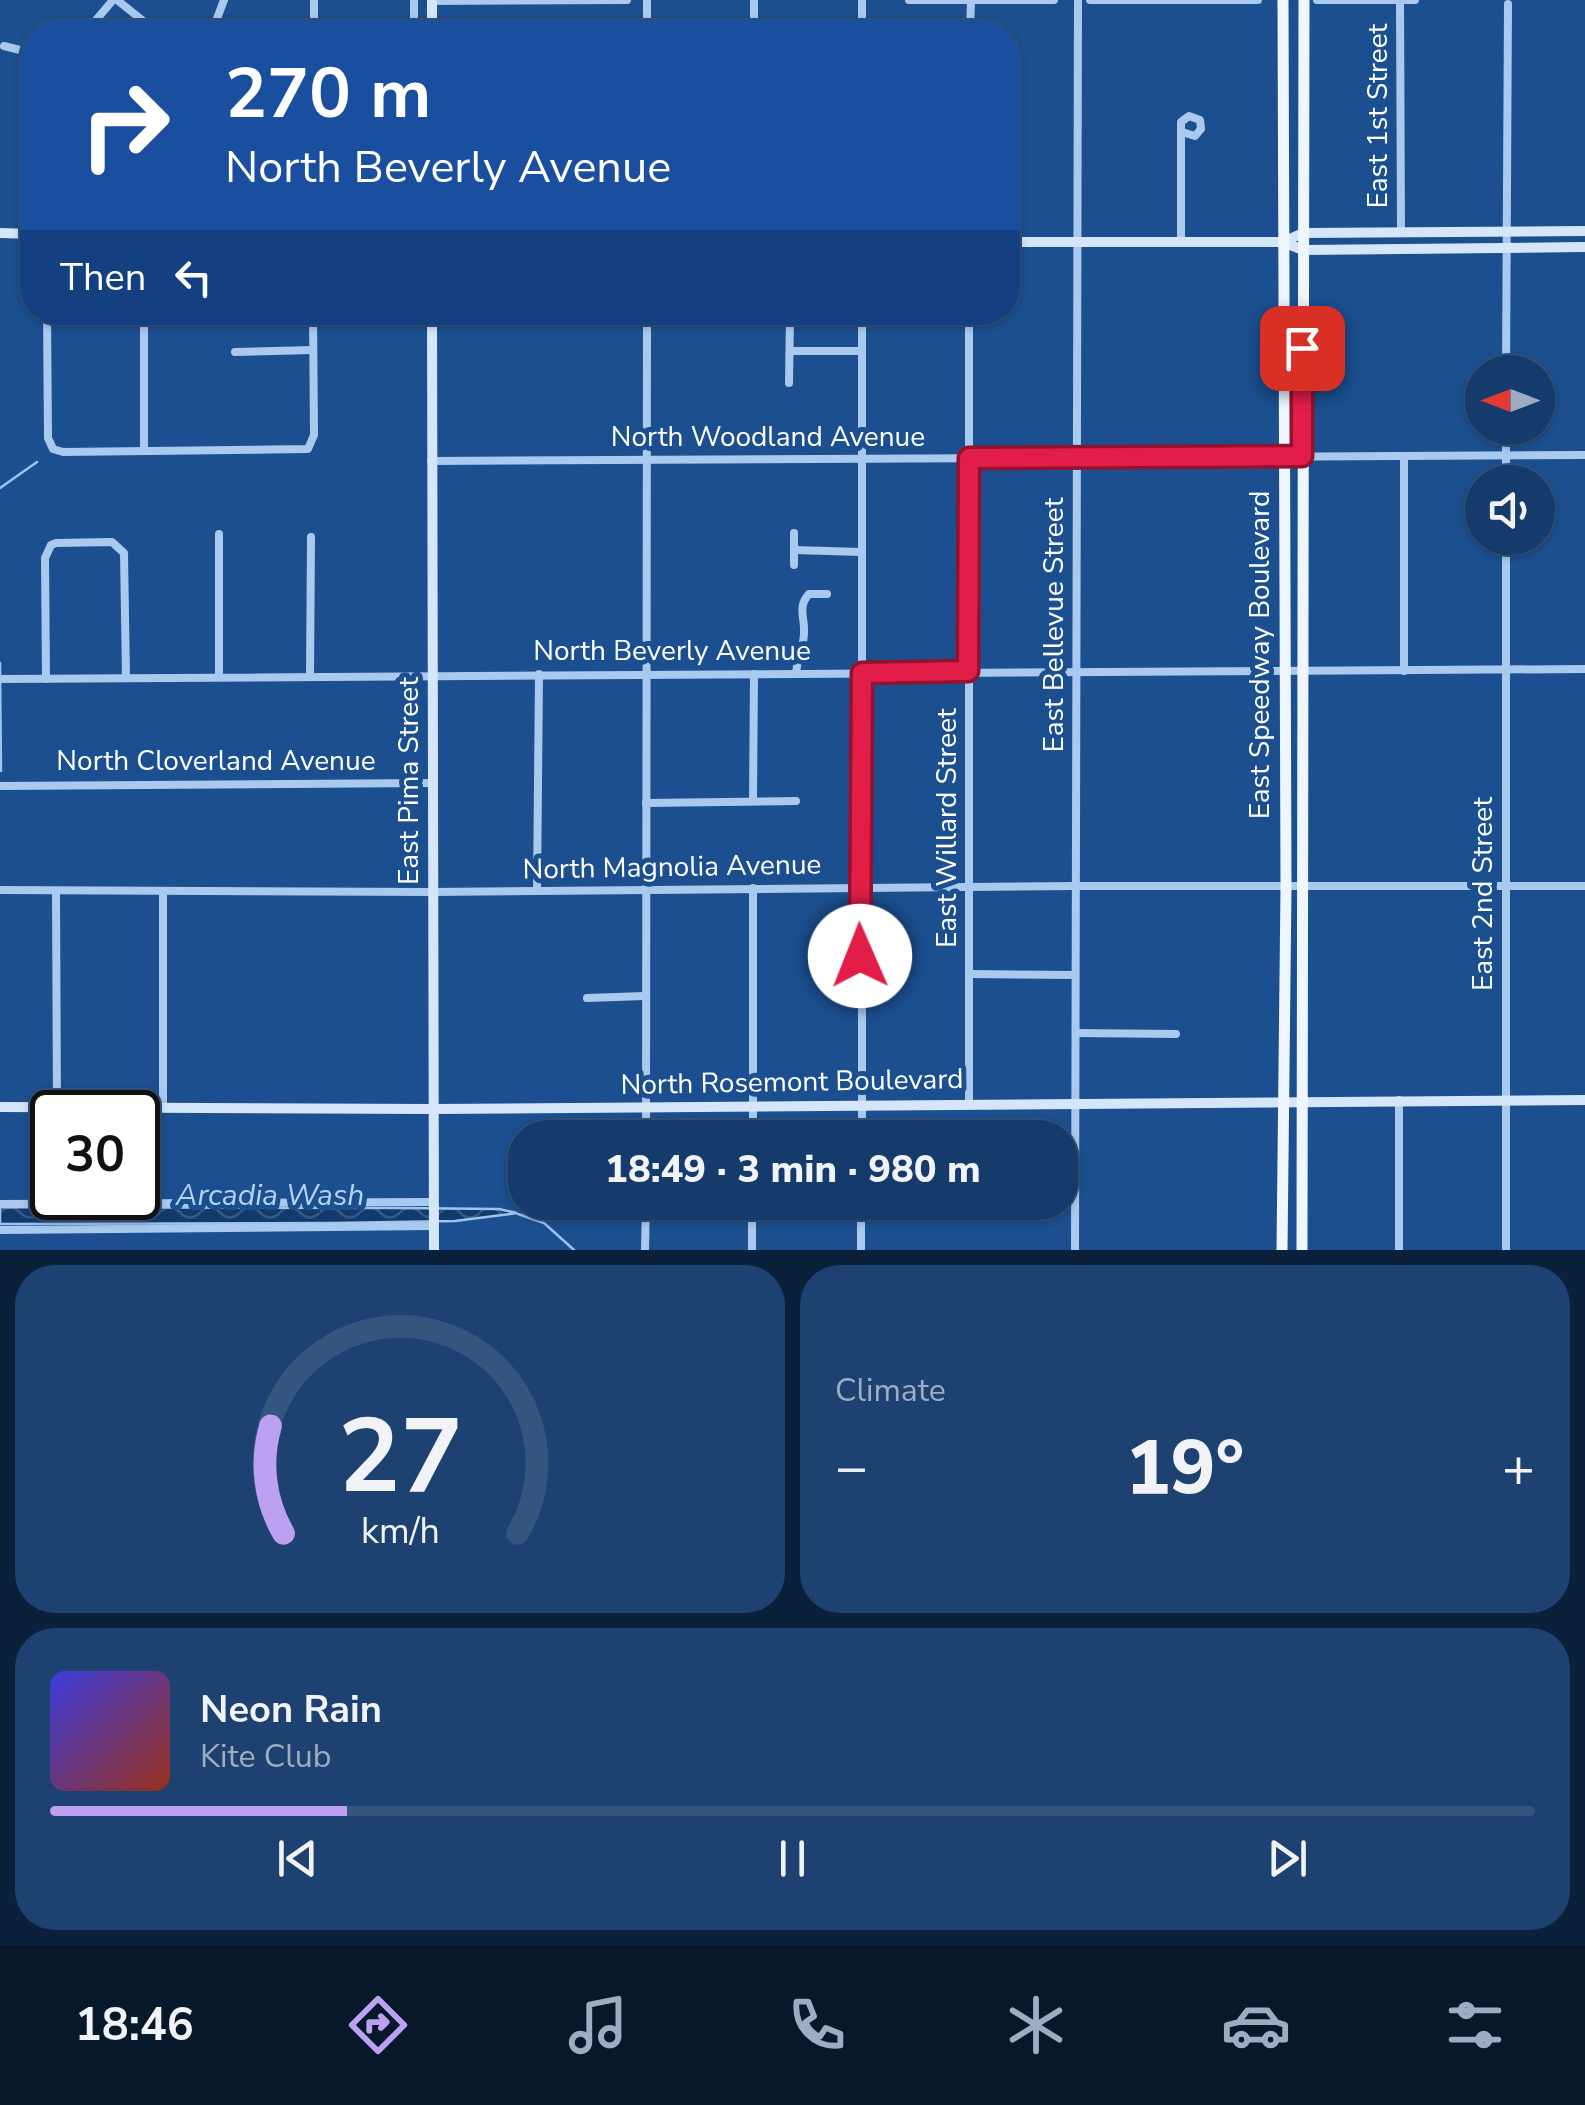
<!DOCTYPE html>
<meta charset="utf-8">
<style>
body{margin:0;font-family:"Nunito Sans",sans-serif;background:#1d4271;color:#f1f3f6;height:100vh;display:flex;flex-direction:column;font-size:38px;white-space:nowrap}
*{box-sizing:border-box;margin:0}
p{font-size:32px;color:#9dadc1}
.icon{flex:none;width:55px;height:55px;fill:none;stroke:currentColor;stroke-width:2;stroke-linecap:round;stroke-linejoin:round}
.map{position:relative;height:1250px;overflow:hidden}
.sheet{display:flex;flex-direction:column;gap:15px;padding:15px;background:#0b203b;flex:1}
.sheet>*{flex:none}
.top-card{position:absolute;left:20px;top:20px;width:1000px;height:305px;border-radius:40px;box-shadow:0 2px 8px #0004,0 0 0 2px #33557e;background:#1a4fa0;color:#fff;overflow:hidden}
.needle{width:65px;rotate:270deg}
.tools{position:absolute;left:1465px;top:355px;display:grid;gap:20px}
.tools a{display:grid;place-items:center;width:90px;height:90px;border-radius:50%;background:#143b6b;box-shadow:0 2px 8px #0004,0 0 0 2px #33557e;font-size:50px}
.speed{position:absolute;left:30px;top:1090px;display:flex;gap:20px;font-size:50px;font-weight:700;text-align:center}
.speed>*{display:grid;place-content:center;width:130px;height:130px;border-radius:50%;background:#143b6b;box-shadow:0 2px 8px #0004,0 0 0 2px #33557e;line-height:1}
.speed .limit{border:5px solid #111;border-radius:15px;background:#fff;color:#111}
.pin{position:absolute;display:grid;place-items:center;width:85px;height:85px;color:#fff;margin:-42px;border-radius:20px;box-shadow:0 5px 15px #0006}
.me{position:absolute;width:110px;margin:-55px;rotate:359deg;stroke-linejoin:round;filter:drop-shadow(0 0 8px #0008)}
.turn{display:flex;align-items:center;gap:35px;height:210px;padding:0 40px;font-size:45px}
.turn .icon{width:130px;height:130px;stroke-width:2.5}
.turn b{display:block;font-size:70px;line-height:85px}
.then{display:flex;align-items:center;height:95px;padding:0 40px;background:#0003;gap:20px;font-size:38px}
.big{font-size:75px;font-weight:800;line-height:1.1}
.sheet .tile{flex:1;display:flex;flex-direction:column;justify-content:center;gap:15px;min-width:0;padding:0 35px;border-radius:40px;background:#1d4271}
.sheet .dial{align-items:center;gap:0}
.dial svg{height:260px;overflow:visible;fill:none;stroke:#33557e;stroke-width:7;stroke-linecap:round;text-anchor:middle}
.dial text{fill:#f1f3f6;stroke:none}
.song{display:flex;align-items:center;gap:30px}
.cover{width:120px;height:120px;border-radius:15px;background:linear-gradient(135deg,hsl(240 70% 55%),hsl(10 70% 35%))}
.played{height:10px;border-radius:5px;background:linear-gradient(90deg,#bca0f2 20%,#33557e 20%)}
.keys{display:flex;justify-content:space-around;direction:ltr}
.heat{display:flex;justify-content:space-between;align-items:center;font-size:55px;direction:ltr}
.sheet .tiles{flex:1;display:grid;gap:15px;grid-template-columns:1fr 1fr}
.tile:last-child{grid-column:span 2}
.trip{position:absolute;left:508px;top:1120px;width:570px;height:100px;border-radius:40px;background:#143b6b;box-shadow:0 2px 8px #0004,0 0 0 2px #33557e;font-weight:800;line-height:100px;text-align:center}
.dock{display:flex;height:160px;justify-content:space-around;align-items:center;background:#08182b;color:#9dadc1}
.dock .icon{width:70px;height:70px}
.dock .on{color:#bca0f2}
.dock b{font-size:45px;color:#f1f3f6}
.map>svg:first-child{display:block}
.water{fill:url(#water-waves);stroke:#9cc4f0;stroke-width:2.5}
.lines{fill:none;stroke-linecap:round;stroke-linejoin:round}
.stream{stroke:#9cc4f0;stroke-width:2.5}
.street{stroke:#a9c9ee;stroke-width:8}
.secondary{stroke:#d6e6fa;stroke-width:10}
.primary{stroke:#f0f6ff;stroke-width:11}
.route-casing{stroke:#92132f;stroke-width:25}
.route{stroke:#e11d48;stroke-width:18}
.labels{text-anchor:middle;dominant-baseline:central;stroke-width:10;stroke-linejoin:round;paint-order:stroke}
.street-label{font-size:28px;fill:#fff;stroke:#1b4f8f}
.water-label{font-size:30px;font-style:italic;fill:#b5d3f5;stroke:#1b4f8f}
</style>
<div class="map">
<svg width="1585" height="1250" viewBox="0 0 1585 1250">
<defs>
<pattern id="water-waves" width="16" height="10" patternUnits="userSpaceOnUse" patternTransform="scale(2.5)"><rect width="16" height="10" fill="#123a6d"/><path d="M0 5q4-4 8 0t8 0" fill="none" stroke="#365883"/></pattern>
</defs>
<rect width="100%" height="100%" fill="#1b4f8f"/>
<polygon class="water" points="0,1207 397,1208 499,1209 517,1213 455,1221 332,1223 0,1224"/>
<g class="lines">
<g class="stream">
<polyline points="0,488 37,462"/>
<polyline points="0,663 1,771"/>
<polyline points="518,1214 544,1223 574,1250"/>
</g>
<g class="street">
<polyline points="117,0 157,32"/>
<polyline points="414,0 414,32"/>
<polyline points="647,0 647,32"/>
<polyline points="909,0 1054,0"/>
<polyline points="1090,0 1258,0"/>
<polyline points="1317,0 1415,0"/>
<polyline points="1400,0 1401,232"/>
<polyline points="432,1 627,0"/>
<polyline points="86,32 113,0"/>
<polyline points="212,32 224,0"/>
<polyline points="314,32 314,0"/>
<polyline points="754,32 754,0"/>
<polyline points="862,32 862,0"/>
<polyline points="970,32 971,0"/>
<polyline points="4,46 32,53"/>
<polyline points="1181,241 1181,122 1189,116 1200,120 1201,129 1195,136 1182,132"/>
<polyline points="47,312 48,438 53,449 63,452 308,449 314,435 313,312"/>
<polyline points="144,312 144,451"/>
<polyline points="862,312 862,1138"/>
<polyline points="790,351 861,351"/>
<polyline points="235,352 313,350"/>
<polyline points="1506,372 1508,4"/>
<polyline points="789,383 790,316"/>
<polyline points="431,461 1585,455"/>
<polyline points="1506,482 1506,428"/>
<polyline points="794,533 794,565"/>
<polyline points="1506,538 1506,1250"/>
<polyline points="794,550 861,552"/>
<polyline points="1404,671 1404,456"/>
<path d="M796 673C797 660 804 646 804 633 805 617 797 607 809 594H827"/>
<polyline points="219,676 219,534"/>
<polyline points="310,676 311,537"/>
<polyline points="0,679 1585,669"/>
<polyline points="46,679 45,558 51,545 56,543 112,542 124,553 126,678"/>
<polyline points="0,786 432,783"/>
<polyline points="753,801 754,674"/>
<polyline points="646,803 796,801"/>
<polyline points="753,888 753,1138"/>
<polyline points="0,890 432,892 1076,886 1585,886"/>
<polyline points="537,891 539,674"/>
<polyline points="56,892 57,1108"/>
<polyline points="970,974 1075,975"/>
<polyline points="587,998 645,996"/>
<polyline points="1076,1033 1176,1034"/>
<polyline points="1399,1100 1399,1250"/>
<polyline points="969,1103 969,312"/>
<polyline points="163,1108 163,892"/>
<polyline points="646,1138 647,312"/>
<polyline points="0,1204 433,1202"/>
<polyline points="0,1230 434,1226"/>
<polyline points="645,1250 646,1202"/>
<polyline points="752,1250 752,1202"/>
<polyline points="861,1250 861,1202"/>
<polyline points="1075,1250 1078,0"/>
</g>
<g class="secondary">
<polyline points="432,32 432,0"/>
<polyline points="0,233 32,234"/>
<polyline points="1008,242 1283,242 1303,250 1585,247"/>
<polyline points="1283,242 1303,233 1585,231"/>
<polyline points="432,312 434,1250"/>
<polyline points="0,1107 433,1109 1585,1100"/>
</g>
<g class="primary">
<polyline points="1282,1250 1286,887 1283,0"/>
<polyline points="1302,1250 1304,0"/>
</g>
</g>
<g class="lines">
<defs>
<polyline id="route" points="860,956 862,673 968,671 969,458 1302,456 1302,348"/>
</defs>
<use href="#route" class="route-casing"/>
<use href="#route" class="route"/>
</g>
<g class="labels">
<g class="street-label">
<text transform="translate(1378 116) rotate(-90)">East 1st Street</text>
<text x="768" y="437">North Woodland Avenue</text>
<text transform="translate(1054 625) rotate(-90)">East Bellevue Street</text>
<text x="672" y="651">North Beverly Avenue</text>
<text transform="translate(1260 655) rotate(-90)">East Speedway Boulevard</text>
<text x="216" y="761">North Cloverland Avenue</text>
<text transform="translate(409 781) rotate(-90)">East Pima Street</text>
<text transform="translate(947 828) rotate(-90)">East Willard Street</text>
<text transform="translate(672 867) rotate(-1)">North Magnolia Avenue</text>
<text transform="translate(1483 894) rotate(-90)">East 2nd Street</text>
<text transform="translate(792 1082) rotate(-1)">North Rosemont Boulevard</text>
</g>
<g class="water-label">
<text x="270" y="1195">Arcadia Wash</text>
</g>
</g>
</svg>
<div class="tools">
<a><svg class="needle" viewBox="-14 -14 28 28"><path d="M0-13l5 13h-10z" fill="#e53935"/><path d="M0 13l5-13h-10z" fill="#9dadc1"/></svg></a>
<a><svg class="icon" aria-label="sound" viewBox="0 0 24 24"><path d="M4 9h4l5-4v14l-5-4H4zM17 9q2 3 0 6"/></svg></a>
</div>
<div class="speed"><div class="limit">30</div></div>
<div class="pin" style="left:1302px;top:348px;background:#d93025"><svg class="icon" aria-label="arrive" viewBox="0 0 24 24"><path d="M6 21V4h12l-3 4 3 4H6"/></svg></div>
<svg class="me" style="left:860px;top:956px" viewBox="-20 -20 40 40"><circle r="19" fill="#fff"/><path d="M0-13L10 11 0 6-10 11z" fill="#e11d48"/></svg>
<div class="trip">18:49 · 3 min · 980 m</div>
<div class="top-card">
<div class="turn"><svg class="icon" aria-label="right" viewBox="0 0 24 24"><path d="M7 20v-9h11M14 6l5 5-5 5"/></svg><div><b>270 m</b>North Beverly Avenue</div></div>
<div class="then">Then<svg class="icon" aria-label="left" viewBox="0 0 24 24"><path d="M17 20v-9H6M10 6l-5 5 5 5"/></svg></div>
</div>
</div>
<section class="sheet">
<div class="tiles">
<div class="tile dial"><svg viewBox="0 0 100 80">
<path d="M14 69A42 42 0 1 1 86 69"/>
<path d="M14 69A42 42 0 0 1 10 36" stroke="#bca0f2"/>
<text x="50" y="56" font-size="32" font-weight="700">27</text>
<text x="50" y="72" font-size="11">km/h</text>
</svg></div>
<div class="tile"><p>Climate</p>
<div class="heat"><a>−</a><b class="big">19°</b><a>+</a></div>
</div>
<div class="tile">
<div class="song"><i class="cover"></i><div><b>Neon Rain</b><p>Kite Club</p></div></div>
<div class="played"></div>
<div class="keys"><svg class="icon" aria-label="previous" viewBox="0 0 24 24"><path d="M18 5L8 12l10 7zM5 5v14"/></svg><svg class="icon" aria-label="pause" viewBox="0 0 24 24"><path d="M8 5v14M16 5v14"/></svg><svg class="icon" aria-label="next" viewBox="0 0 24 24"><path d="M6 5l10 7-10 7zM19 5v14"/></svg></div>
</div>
</div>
</section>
<nav class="dock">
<b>18:46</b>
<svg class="icon on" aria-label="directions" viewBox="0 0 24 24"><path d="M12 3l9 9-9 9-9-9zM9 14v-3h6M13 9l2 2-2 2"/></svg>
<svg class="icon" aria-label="music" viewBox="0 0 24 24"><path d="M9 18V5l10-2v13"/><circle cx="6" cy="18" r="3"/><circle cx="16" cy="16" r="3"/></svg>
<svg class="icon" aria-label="phone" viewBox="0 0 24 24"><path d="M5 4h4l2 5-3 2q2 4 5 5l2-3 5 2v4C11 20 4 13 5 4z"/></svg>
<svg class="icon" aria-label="climate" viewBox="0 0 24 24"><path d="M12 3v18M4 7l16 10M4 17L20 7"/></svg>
<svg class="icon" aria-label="car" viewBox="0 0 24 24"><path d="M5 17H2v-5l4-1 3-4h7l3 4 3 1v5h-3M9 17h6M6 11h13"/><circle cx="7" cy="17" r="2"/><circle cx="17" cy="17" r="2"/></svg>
<svg class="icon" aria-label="filters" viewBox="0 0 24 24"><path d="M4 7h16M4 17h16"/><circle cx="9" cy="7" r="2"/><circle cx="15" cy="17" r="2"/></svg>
</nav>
